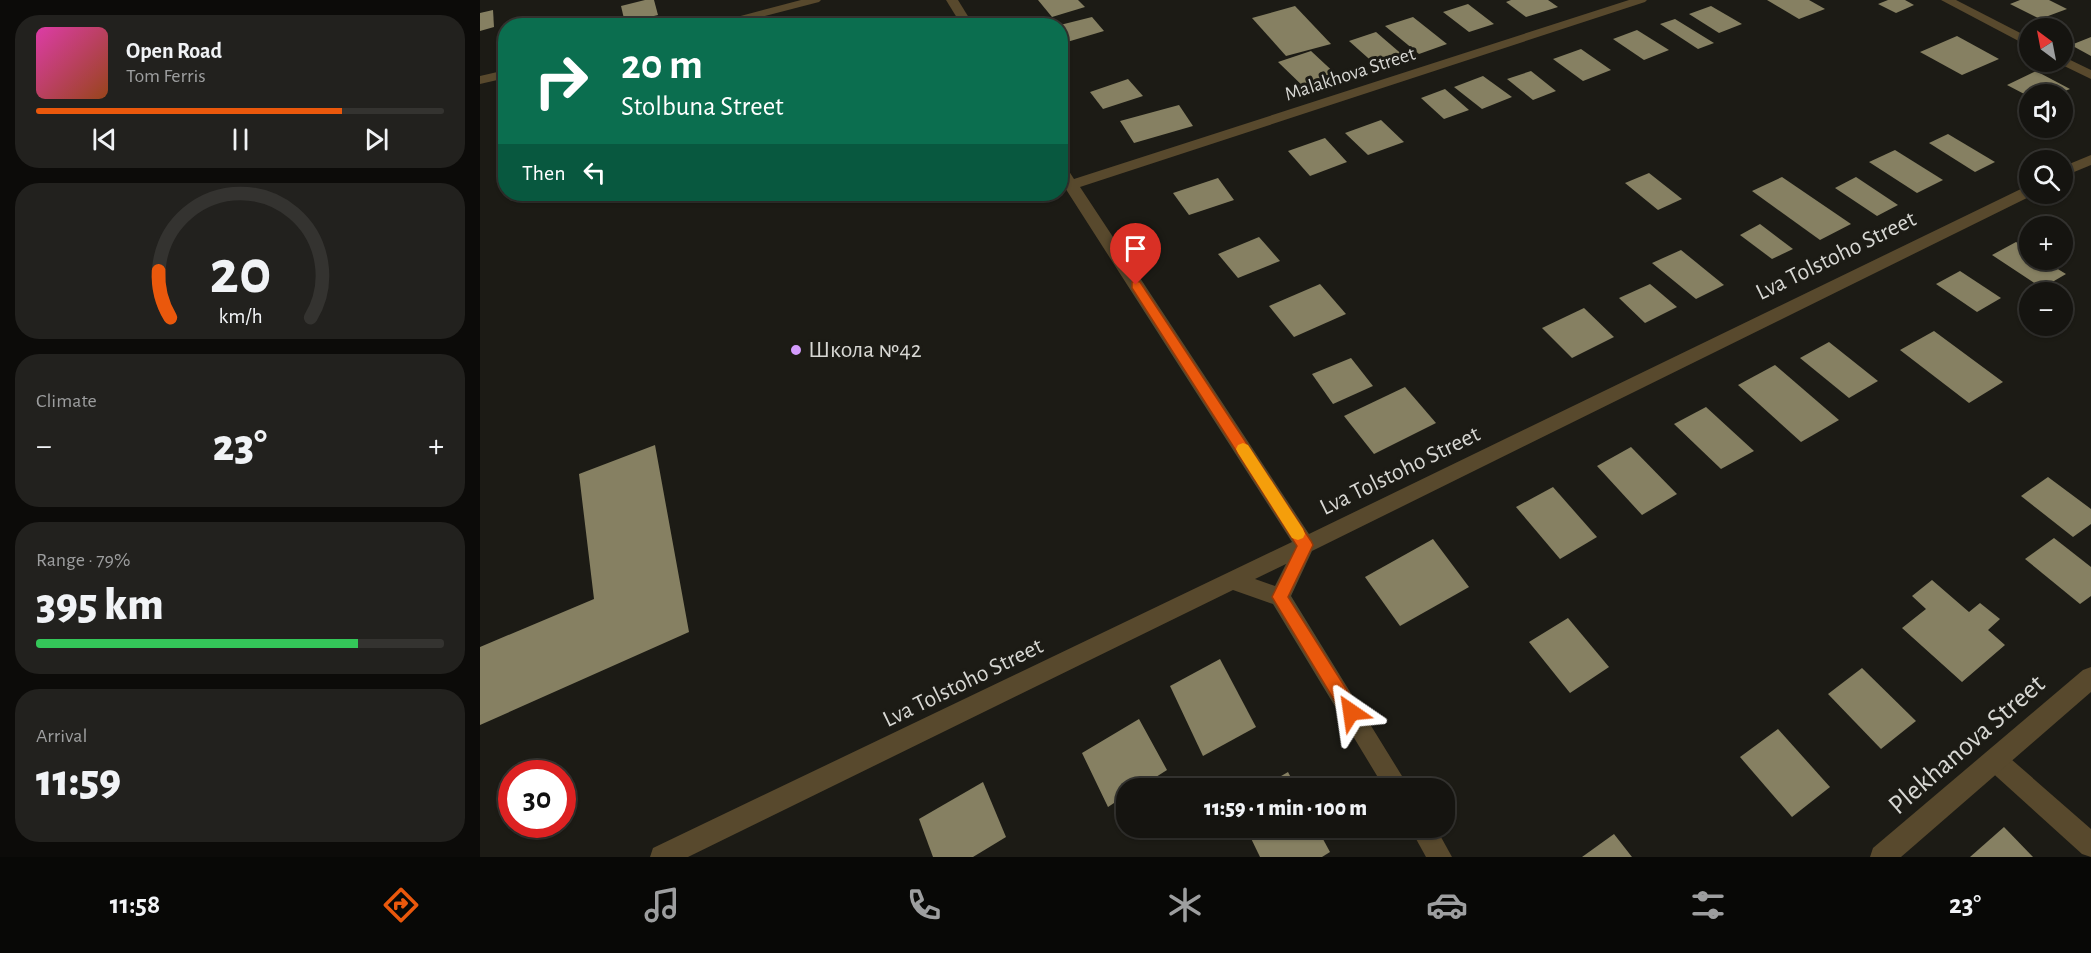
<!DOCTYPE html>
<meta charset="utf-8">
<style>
body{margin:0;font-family:"Alegreya Sans",sans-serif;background:#22211e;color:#f1f3f6;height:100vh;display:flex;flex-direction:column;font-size:22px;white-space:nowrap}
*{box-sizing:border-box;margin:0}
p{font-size:20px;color:#9d9e9f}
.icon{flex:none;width:33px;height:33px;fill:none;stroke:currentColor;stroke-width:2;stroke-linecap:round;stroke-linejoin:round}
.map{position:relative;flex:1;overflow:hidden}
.sheet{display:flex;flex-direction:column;gap:15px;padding:15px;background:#0c0b09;width:480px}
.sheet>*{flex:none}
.banner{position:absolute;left:18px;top:18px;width:570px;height:183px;border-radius:24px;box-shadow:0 2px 4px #0004,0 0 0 2px #343330;background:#0b6e4f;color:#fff;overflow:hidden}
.needle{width:39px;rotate:328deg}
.controls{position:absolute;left:1539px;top:18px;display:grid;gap:12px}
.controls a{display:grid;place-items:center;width:54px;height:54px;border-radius:50%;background:#151410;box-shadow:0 2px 4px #0004,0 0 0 2px #343330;font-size:30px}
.speed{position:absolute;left:18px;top:760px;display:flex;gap:12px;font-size:30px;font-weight:700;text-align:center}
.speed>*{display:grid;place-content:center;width:78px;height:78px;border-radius:50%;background:#151410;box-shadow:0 2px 4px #0004,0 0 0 2px #343330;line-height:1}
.speed .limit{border:9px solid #d22;background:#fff;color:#111}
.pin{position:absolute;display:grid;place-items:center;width:51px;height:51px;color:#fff;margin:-62px -26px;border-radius:50% 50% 50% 0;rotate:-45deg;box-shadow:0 0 6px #0007}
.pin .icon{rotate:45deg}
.me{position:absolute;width:66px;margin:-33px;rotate:328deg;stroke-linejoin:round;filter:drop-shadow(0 0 4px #0008)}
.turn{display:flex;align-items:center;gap:21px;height:126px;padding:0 24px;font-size:27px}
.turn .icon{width:78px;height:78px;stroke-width:2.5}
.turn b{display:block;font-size:42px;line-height:51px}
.then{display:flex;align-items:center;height:57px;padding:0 24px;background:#0003;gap:12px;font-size:22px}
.big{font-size:45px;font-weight:800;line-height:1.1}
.sheet .tile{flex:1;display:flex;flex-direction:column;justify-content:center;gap:9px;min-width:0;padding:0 21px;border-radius:24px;background:#22211e}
.sheet .dial{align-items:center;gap:0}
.dial svg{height:156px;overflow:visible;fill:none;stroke:#343330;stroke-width:7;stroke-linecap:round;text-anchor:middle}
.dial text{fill:#f1f3f6;stroke:none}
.song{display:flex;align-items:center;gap:18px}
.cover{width:72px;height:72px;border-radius:9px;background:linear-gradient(135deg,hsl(320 70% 55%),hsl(20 70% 35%))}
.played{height:6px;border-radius:3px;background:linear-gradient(90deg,#ea580c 75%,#343330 75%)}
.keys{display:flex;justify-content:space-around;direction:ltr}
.heat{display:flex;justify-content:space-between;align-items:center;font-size:33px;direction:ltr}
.charge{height:9px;border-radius:4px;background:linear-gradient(90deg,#34c759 79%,#343330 0)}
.trip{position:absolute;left:636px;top:778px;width:339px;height:60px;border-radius:24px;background:#151410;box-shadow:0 2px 4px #0004,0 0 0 2px #343330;font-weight:800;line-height:60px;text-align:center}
.menu{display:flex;height:96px;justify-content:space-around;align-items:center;background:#080806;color:#9d9e9f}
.menu .icon{width:42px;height:42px}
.menu .selected{color:#ea580c}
.menu b{font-size:27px;color:#f1f3f6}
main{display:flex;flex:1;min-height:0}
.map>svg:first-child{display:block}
.building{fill:#868062}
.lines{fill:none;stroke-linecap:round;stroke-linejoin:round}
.lane{fill:#58492d;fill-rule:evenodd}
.street{fill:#58492d;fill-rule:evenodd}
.route{fill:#ea580c;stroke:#983908;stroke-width:1.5}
.slow{fill:#f59e0b}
.poi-dot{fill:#d49cfc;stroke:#1c1b15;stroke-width:2}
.labels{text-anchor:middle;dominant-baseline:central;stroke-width:6;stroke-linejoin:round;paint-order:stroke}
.far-street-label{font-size:20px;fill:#d7d7d3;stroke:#1c1b15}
.street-label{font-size:24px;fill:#d7d7d3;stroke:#1c1b15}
.poi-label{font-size:24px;fill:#d7d7d3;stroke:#1c1b15;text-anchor:start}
.near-street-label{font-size:28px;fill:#d7d7d3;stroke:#1c1b15}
</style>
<main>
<section class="sheet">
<div class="tile">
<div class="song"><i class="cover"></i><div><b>Open Road</b><p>Tom Ferris</p></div></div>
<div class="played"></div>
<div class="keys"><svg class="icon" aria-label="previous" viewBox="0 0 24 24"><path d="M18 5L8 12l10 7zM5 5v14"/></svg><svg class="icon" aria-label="pause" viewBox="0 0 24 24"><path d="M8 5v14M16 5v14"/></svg><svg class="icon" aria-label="next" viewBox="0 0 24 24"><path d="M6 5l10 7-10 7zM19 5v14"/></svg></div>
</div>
<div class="tile dial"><svg viewBox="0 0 100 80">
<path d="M14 69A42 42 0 1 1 86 69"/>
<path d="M14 69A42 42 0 0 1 8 45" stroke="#ea580c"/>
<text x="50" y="56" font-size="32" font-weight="700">20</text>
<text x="50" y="72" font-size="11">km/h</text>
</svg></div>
<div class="tile"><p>Climate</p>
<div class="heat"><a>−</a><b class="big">23°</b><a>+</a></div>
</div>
<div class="tile"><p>Range · 79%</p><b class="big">395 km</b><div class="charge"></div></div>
<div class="tile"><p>Arrival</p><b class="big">11:59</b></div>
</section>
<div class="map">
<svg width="1611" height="857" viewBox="0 0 1611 857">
<rect width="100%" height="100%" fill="#1c1b15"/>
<g class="building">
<polygon points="165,0 174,0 178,15 145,23 141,6"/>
<polygon points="558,0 598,0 605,7 572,17"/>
<polygon points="1031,0 1068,0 1078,7 1046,17 1026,2"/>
<polygon points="1287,0 1329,0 1345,9 1319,19"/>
<polygon points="1408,0 1425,0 1434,5 1416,13 1398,4"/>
<polygon points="1540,0 1569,0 1587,9 1560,19 1530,4"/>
<polygon points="988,4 1014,24 989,32 963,12"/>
<polygon points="815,6 851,44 806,56 772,18"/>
<polygon points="1231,6 1262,24 1239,33 1209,14"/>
<polygon points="13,10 14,27 0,31 0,13"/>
<polygon points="93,16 94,26 56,26 56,25"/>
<polygon points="612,17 624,31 587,42 580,34 580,25"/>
<polygon points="933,17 967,44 939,54 905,26"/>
<polygon points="1195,19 1234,43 1218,49 1180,24"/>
<polygon points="1157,30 1189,50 1164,60 1133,39"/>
<polygon points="896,32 925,57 897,66 869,41"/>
<polygon points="1477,36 1519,59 1482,75 1440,52"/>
<polygon points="1611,37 1611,56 1591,45"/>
<polygon points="1101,49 1131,70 1103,81 1073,59"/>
<polygon points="831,51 860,78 827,90 798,62"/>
<polygon points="1051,71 1076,91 1053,100 1027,79"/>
<polygon points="1556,71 1590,89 1578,94 1550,94 1550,97 1527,85"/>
<polygon points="1003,76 1032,97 1002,109 974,87"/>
<polygon points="648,79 663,96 623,109 610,92"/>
<polygon points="965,89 989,110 964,119 941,98"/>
<polygon points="699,105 713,126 654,143 640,121"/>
<polygon points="901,120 924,142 888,155 865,133"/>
<polygon points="1468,134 1515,162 1495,172 1449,143"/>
<polygon points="845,138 867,162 830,176 808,151"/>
<polygon points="1415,150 1463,180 1437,193 1389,162"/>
<polygon points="1169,173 1202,199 1178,210 1145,183"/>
<polygon points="1302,177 1371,224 1340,240 1272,191"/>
<polygon points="1376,177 1418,205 1397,216 1355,188"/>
<polygon points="738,178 754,200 709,215 693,193"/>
<polygon points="1280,224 1313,249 1292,259 1260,235"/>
<polygon points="779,237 800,261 758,278 738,254"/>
<polygon points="1536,242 1550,251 1550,260 1563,260 1586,274 1562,288 1512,255"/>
<polygon points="1201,250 1244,285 1216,299 1172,263"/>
<polygon points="1480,271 1521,298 1497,312 1456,284"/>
<polygon points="840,284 866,314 814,337 789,306"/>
<polygon points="1170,284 1197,307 1165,323 1139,298"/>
<polygon points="1104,308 1134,337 1092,358 1062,328"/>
<polygon points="1454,331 1523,382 1489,403 1420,350"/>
<polygon points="1349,342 1398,381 1369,398 1320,358"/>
<polygon points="871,358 893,386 853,404 832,374"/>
<polygon points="1295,365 1359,420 1321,442 1258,385"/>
<polygon points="925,387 956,423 894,454 864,416"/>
<polygon points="1226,407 1274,451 1241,469 1194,424"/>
<polygon points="175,445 209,632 0,725 0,647 114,599 99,474"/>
<polygon points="1151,447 1197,494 1162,515 1117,466"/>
<polygon points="1568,477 1611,509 1611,524 1593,537 1541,496"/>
<polygon points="1073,487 1117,537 1080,559 1036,507"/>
<polygon points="1574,538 1611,567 1611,596 1600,604 1545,559"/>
<polygon points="953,539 989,587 920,626 885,577"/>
<polygon points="1452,580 1489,612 1500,603 1520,619 1508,630 1525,645 1482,682 1422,628 1446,609 1432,596"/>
<polygon points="1088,618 1129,667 1090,693 1049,642"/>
<polygon points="740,659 776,727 723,756 690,686"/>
<polygon points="1382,668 1436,721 1401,749 1348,694"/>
<polygon points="659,719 687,770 657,789 646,789 646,795 628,807 602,753"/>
<polygon points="1298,729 1350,787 1312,817 1260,757"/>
<polygon points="808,772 817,789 779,789"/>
<polygon points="503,782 526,837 493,857 453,857 439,819"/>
<polygon points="1524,827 1553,857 1490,857"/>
<polygon points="766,828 837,828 850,852 842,857 780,857"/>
<polygon points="1134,834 1152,857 1102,857"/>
</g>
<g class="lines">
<polygon class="lane" points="1515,749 1523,752 1611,829 1611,857 1602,854 1507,768 1504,760 1507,752"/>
<g class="street">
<polygon points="321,0 341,0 339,2 246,26 223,26"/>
<polygon points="466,0 478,0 494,26 482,26"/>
<path d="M1149 0H1167L1165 2 600 187 829 534 1545 187 1550 185V194H1555L832 551 811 596 930 789H905L793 604 753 590 208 857H170L173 848 812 542 580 180V164L585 165 594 179ZM806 564 795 586 775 579Z"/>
<polygon points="1461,0 1476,0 1550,38 1550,47"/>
<polygon points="1582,56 1611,70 1611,79 1578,63 1582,62"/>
<polygon points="26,70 26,78 0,84 0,76"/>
<polygon points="1611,155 1611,165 1582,177 1582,167"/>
<polygon points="1611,667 1611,692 1421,857 1390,857 1393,848 1603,670"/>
<polygon points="930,828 956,828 972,857 946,857"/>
</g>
</g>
<polygon class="route" points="656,281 660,282 831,541 833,545 808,597 877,706 879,712 877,718 871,721 865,718 792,597 817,546 652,288 652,282"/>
<polygon class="slow" points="763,443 768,445 823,529 825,534 823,538 818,540 812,538 758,453 756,449 758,445"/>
<circle class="poi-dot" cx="316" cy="350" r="6"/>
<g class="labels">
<g class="far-street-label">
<text transform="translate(870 74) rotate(-18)">Malakhova Street</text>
</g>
<g class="street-label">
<text transform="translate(1356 256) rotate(-26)">Lva Tolstoho Street</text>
<text transform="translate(920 471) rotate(-26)">Lva Tolstoho Street</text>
<text transform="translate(483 683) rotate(-26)">Lva Tolstoho Street</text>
</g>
<g class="poi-label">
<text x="328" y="350">Школа №42</text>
</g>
<g class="near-street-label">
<text transform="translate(1487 745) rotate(-41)">Plekhanova Street</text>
</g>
</g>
</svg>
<div class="controls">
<a><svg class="needle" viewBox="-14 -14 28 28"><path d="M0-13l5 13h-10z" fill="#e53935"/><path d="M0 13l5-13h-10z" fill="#9d9e9f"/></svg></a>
<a><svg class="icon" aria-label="sound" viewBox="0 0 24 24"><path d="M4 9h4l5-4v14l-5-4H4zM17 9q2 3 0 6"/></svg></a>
<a><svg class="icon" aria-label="search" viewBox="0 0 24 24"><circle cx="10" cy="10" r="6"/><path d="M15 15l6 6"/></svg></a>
<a>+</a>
<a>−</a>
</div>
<div class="speed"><div class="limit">30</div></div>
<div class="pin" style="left:656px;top:285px;background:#d93025"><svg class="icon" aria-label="arrive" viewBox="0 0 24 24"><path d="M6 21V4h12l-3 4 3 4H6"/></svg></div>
<svg class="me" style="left:871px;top:712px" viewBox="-20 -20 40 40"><path d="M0-17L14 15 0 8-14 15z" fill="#ea580c" stroke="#fff" stroke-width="4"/></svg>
<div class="trip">11:59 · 1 min · 100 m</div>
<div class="banner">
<div class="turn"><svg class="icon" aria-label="right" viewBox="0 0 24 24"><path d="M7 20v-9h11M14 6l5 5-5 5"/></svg><div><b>20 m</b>Stolbuna Street</div></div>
<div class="then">Then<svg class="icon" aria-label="left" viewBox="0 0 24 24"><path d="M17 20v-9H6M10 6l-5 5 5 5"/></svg></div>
</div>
</div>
</main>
<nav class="menu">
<b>11:58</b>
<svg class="icon selected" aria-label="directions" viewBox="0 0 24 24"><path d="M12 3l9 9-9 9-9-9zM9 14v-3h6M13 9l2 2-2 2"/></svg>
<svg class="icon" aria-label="music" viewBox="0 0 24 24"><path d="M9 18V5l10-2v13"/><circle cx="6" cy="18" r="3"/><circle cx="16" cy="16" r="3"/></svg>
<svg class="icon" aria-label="phone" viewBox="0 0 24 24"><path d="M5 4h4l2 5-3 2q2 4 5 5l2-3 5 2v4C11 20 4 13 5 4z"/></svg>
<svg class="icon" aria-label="climate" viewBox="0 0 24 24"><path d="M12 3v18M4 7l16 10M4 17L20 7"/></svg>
<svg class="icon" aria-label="car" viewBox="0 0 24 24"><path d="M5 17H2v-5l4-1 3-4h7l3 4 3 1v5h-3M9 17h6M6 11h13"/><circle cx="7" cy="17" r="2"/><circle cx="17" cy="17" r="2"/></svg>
<svg class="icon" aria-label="filters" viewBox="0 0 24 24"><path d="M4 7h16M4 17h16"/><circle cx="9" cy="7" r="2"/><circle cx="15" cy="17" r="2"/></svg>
<b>23°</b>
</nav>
